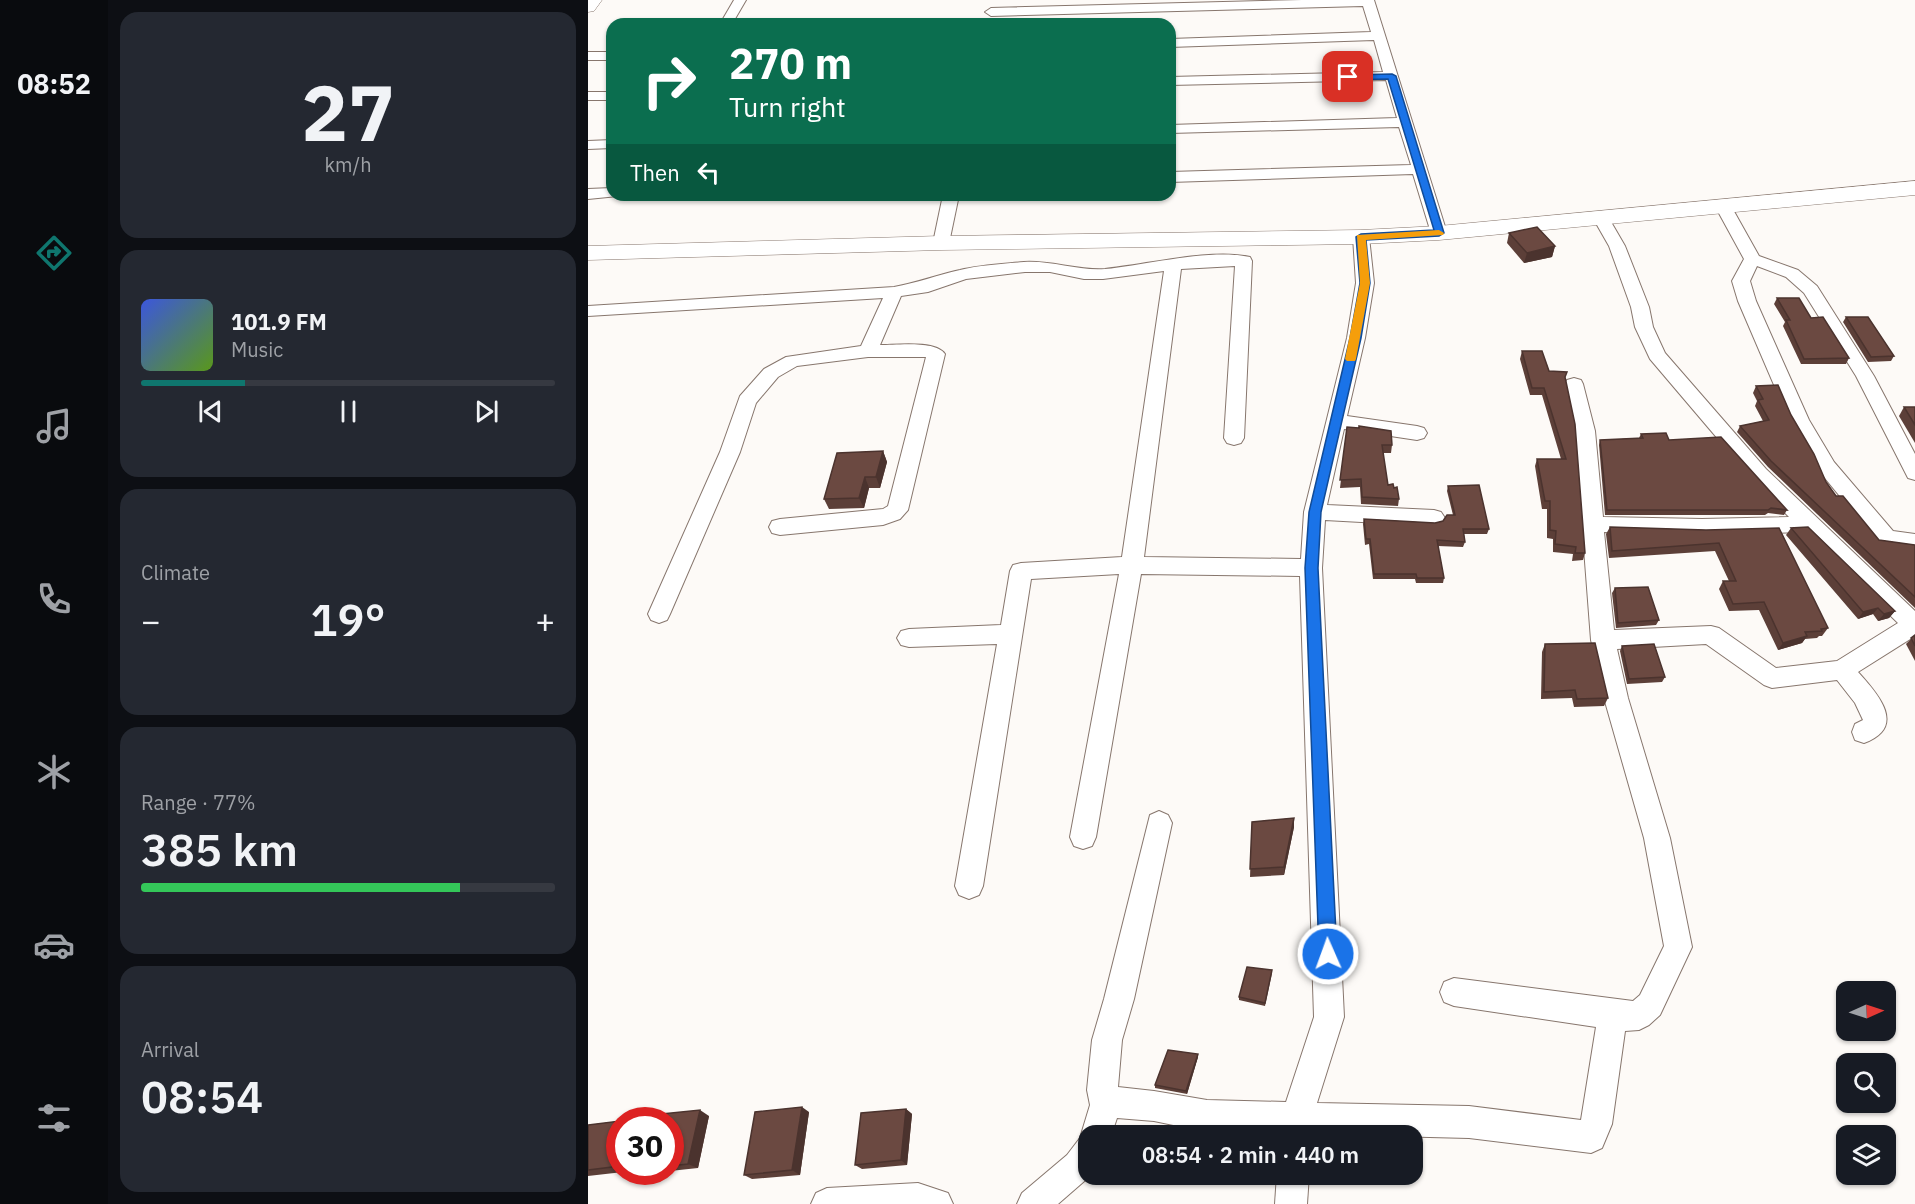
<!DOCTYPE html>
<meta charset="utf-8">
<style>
body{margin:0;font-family:"IBM Plex Sans",sans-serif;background:#242831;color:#f1f3f6;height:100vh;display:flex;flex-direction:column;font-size:22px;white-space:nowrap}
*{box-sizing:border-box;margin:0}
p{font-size:20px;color:#9ea1a6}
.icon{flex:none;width:33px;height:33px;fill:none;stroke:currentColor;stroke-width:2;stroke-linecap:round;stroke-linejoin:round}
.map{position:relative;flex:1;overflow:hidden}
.side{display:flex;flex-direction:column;gap:12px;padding:12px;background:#0d0f14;width:480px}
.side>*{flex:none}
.hud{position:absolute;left:18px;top:18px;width:570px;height:183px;border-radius:18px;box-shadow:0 2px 4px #0004;background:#0b6e4f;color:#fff;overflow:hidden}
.needle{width:39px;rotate:87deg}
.fabs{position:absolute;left:1248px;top:981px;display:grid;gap:12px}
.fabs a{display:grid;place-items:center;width:60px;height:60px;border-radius:12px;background:#171b24;box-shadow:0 2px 4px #0004;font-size:30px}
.speed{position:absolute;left:18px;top:1107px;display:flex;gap:12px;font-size:30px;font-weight:700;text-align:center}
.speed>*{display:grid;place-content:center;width:78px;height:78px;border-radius:50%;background:#171b24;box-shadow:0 2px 4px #0004;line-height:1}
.speed .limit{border:9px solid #d22;background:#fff;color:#111}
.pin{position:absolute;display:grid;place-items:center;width:51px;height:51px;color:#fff;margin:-26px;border-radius:12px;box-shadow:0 3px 9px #0006}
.me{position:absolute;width:66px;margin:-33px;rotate:358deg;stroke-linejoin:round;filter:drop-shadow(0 0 4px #0008)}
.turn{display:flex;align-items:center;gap:21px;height:126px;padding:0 24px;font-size:27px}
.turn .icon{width:78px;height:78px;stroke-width:2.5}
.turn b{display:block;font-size:42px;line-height:51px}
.then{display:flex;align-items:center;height:57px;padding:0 24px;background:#0003;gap:12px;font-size:22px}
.big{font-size:45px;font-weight:600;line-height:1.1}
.side .widget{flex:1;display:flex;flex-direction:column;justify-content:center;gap:9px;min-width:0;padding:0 21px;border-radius:18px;background:#242831}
.side .dial{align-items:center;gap:0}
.dial b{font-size:78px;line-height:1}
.song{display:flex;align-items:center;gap:18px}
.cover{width:72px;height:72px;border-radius:9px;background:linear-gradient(135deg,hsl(230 70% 55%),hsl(90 70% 35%))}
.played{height:6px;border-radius:3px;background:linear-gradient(90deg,#0f766e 25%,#363941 25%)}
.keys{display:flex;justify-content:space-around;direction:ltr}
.heat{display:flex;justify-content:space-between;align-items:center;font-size:33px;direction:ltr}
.charge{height:9px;border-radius:4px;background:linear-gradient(90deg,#34c759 77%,#363941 0)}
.trip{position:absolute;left:490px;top:1125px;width:345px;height:60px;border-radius:18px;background:#171b24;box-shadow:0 2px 4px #0004;font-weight:600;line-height:60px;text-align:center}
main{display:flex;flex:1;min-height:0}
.tab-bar{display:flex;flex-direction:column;width:108px;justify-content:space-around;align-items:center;background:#090b0e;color:#9ea1a6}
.tab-bar .icon{width:42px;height:42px}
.tab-bar .on{color:#0f766e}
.tab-bar b{font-size:27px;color:#f1f3f6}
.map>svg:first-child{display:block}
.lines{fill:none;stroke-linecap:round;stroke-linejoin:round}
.street-casing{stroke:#87766d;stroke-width:2}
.secondary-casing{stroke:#87766d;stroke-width:1}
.street{fill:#fff;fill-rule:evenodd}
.secondary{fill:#fff;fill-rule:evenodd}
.wall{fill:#5c3f38}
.shaded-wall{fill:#4b332e}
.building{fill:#6b4941;stroke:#4b332e;stroke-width:1.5}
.route{fill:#1a73e8;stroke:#114b97;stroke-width:1.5}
.slow{fill:#f59e0b}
</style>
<main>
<nav class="tab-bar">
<b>08:52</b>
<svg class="icon on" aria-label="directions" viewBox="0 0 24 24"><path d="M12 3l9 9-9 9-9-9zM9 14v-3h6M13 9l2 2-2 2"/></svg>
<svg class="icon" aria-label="music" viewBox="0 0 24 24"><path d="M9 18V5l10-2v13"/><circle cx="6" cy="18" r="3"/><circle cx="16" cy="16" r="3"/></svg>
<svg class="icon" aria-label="phone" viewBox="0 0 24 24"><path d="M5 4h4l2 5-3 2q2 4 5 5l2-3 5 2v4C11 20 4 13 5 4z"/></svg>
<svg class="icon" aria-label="climate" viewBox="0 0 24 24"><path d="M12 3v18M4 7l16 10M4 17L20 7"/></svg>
<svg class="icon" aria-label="car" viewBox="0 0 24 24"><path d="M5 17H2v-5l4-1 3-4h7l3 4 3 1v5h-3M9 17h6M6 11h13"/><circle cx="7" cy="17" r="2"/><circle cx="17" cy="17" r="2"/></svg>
<svg class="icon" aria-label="filters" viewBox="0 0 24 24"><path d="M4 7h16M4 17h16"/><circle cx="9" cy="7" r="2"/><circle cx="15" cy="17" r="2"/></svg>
</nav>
<section class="side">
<div class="widget dial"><b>27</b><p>km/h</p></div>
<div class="widget">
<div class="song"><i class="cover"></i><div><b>101.9 FM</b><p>Music</p></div></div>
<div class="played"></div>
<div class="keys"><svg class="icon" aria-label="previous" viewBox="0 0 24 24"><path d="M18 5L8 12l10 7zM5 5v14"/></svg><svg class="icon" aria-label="pause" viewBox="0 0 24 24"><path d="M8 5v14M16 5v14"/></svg><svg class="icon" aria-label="next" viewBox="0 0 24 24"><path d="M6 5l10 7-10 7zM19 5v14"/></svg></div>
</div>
<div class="widget"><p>Climate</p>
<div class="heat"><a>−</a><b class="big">19°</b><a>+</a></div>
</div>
<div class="widget"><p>Range · 77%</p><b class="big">385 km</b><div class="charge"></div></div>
<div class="widget"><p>Arrival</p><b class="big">08:54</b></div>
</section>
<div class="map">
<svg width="1327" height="1204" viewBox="0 0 1327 1204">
<rect width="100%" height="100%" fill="#fdfaf7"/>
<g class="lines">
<defs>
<g id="street">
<polygon points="146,0 158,0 144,24 132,24"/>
<polygon points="714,0 786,0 859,233 857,236 851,238 843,233 825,174 582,182 582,172 823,165 811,127 582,133 582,125 809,118 798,80 582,85 582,77 795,72 786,40 582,47 582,39 783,32 775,6 403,16 397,12 403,8"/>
<rect x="0" y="52" width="24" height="8"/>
<rect x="0" y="92" width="24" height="8"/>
<polygon points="24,140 24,148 0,149 0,141"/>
<polygon points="24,188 24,195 30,196 0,199 0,189"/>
<polygon points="355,195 371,195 361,243 353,248 345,243"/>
<polygon points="1135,201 1143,206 1171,256 1210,270 1229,286 1286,376 1327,454 1327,480 1320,478 1268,376 1216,293 1198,277 1169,266 1162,281 1168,301 1221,420 1246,462 1305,531 1327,534 1327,550 1291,544 1232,472 1201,420 1150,301 1144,281 1156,259 1127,206"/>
<path d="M1013 213 1019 215 1037 246 1061 307 1065 327 1077 353 1178 469 1327 611V636L1270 672C1291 695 1319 727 1276 743L1267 740 1264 732 1267 724 1275 720 1267 703 1249 680 1184 688 1176 685 1118 644 1029 649 1040 698 1082 838 1104 947 1072 1015 1061 1025 1051 1030 1037 1031 1024 1124 1014 1148 1003 1153 881 1138 723 1134 691 1136 692 1133 619 1132 566 1121 529 1118 523 1136H501V1174H503L501 1177 470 1204H429L434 1193 479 1155 492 1138 502 1105 499 1090 504 1040 516 999 562 815 571 811 580 815 584 823 546 999 534 1040 530 1087 566 1091 619 1100 698 1102 726 1017 712 576 553 574 508 837 504 846 495 849 486 846 482 837 531 574 443 579 395 886 391 895 381 899 371 895 367 886 409 644 321 647 313 645 309 638 313 631 321 629 413 625 422 571 425 565 433 563 534 557 576 271 515 279H496L462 272H437L378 279 340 292 313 296 292 345C308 345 348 340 357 354L320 510 312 519 295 525 192 535 184 533 181 527 184 521 192 519 295 509 300 506 338 357H280L209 366 190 377 168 403 152 452 82 614 79 620 71 623 63 620 60 614 132 452 152 396 176 369 198 357 273 346 295 298 0 316V306L306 287C329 283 349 275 372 270 392 265 415 264 436 262 463 260 489 271 517 269 558 265 623 248 662 257L664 261 656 438 653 443 646 445 639 443 636 438 647 266 593 269 556 557 713 559 716 512 759 338 768 283 765 237 767 234H779L781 237 786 283 777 338 759 416 829 426 836 428 839 433 836 438 829 440 756 429 739 505 846 510 853 512 857 518 853 524 846 526 737 520 734 568 756 1017 729 1103 881 1106 993 1120 1008 1027 866 1006 856 1002 852 992 856 982 866 978 1045 1001 1052 995 1076 946 1056 838 1016 698 1003 640 987 431 977 384 979 380 986 378 993 380 995 384 1007 431 1015 517 1114 519 1201 517 1164 479 1062 359 1047 327 1043 307 1021 246 1005 218ZM1016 532 1114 535 1216 532 1310 623 1249 661 1188 668 1131 628 1123 626 1026 630Z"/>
<polygon points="689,1174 721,1174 719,1204 687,1204"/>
<polygon points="330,1183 360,1193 365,1204 223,1204 228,1193 239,1188"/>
</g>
<g id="secondary">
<polygon points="0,0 14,0 6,11 0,12"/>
<polygon points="1327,181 1327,195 851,240 773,244 353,250 0,260 0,246 353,236 773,230 851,226"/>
</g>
</defs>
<use href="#street" class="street-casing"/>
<use href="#secondary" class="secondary-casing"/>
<use href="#street" class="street"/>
<use href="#secondary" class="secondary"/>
</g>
<g class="wall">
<polygon points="921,233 967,246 964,257 936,263 919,243"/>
<polygon points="1189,298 1223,318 1261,358 1258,364 1213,364 1195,326 1197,322 1186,304"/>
<polygon points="1258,317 1306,356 1303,361 1280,362 1255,322"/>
<polygon points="934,351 961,371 977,377 997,553 995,560 984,561 985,554 965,552 965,539 959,538 959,509 954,509 947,466 949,459 973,459 954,395 942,395 932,359"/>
<polygon points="1168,386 1203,415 1238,482 1248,496 1291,540 1327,545 1327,608 1180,467 1149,432 1152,426 1175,421 1167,406 1169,401 1165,393"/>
<polygon points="1316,407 1327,407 1327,443 1311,416"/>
<polygon points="759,427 804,445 803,453 795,453 800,485 806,488 811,499 810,506 773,504 772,487 752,488"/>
<polygon points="1053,434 1081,440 1199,510 1196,515 1180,513 1177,515 1017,515 1011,445 1012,440 1051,438"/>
<polygon points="295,451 299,462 292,488 281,488 276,508 241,509 236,499"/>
<polygon points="860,486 901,529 899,534 876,534 877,542 875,547 850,546 856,578 855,583 828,583 827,579 785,579 781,544 777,545 775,524 776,519 847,523 855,521 865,515 859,491"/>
<polygon points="1022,527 1118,530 1240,628 1234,636 1231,636 1229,638 1217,639 1214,643 1190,650 1171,610 1141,611 1131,589 1135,581 1141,581 1127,551 1021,558 1018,534"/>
<polygon points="1203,528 1307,611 1301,618 1290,621 1285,614 1270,619 1198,535"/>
<polygon points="1027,588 1071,620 1068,625 1028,628 1024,593"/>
<polygon points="1327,635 1327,661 1318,644"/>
<polygon points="957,644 1020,698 1016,706 986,707 984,698 953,699 954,652"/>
<polygon points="1034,646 1077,677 1074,682 1039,684 1032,651"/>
<polygon points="706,818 706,827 696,875 662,877 664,822"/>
<polygon points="684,973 677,1006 651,1000 651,997"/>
<polygon points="610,1057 599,1094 567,1088 567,1085"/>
<polygon points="318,1109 324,1114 319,1165 274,1169 267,1165"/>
<polygon points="221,1112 212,1175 164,1179 156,1175"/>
<polygon points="121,1116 110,1168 82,1171 82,1120"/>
<polygon points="32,1121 32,1172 35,1172 0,1176 0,1125"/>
<polygon points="45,1172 78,1172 51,1174"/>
</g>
<g class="shaded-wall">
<polygon points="967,246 964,257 936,263 939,253"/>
<polygon points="295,451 299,462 292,488 288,477"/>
<polygon points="277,477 281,488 276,508 271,498"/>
<polygon points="1290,608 1285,614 1270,619 1275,612"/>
<polygon points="1307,611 1301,618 1290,621 1296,614"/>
<polygon points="1219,636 1214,643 1190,650 1195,643"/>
<polygon points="706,818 706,827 696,875 696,867"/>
<polygon points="610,1054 610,1057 599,1094 598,1091"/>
<polygon points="214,1107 221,1112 212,1175 204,1170"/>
<polygon points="318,1109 324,1114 319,1165 313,1160"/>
<polygon points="112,1110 121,1116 110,1168 100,1164"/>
</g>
<g class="building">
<polygon points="949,227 967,246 939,253 921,233"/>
<polygon points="1189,298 1211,298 1223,318 1235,317 1261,358 1216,359 1198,320 1202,320"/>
<polygon points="1258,317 1280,317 1306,356 1283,357"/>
<polygon points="934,351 954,351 961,371 979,372 977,377 987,424 997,553 987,553 988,547 967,544 968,531 962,530 962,501 957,501 949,459 978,459 956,388 944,388"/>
<polygon points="1190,385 1203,415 1226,454 1238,482 1248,496 1255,496 1291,540 1327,545 1327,597 1183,461 1152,426 1181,420 1170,400 1175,399 1168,386"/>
<polygon points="1316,407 1327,407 1327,425"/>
<polygon points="771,426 803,431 804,445 794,445 800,485 805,484 806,488 809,487 811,499 774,497 773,479 752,480 759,427 771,428"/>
<polygon points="1078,433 1081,440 1133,437 1199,510 1183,508 1180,510 1019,510 1012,440 1055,438 1053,434"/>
<polygon points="295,451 288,477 277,477 271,498 236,499 249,453"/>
<polygon points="891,485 901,529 875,529 877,542 849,540 856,578 829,578 828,574 786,574 782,539 778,539 776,519 847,523 855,521 859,515 867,515 860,486"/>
<polygon points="1022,527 1118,530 1191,528 1240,628 1233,629 1234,631 1217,632 1219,636 1195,643 1176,602 1145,604 1135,581 1148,581 1131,543 1024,551"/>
<polygon points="1220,527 1307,611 1296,614 1290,608 1275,612 1203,528"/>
<polygon points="1060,587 1071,620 1030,623 1027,588"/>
<polygon points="1327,635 1327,646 1323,638"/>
<polygon points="1007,643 1020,698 989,699 987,690 956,692 957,644"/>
<polygon points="1066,644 1077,677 1041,679 1034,646"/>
<polygon points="706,818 696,867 662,869 664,822"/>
<polygon points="659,967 684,970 677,1003 651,997"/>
<polygon points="580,1050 610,1054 598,1091 567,1085"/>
<polygon points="214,1107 204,1170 156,1175 167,1112"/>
<polygon points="318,1109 313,1160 267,1165 273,1113"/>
<polygon points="112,1110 100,1164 82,1166 82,1120 39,1120 53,1119 54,1116"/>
<polygon points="32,1121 32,1166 0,1170 0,1125"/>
</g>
<polygon class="route" points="804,74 808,76 856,233 851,236 778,240 782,283 773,338 733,512 730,568 749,954 746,960 740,962 734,960 731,954 717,568 721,512 762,338 772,283 768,237 773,234 846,230 800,79 760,80 756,77 760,75"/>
<polygon class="slow" points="851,230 856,233 855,235 778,240 782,283 768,359 767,361 759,361 757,359 772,283 769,235"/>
</svg>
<div class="fabs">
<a><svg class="needle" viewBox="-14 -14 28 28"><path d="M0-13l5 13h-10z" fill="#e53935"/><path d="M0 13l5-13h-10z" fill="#9ea1a6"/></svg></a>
<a><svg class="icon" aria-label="search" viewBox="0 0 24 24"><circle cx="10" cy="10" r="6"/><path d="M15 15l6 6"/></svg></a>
<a><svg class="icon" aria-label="layers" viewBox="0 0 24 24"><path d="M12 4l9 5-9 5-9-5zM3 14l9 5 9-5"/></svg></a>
</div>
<div class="speed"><div class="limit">30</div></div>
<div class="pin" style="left:760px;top:77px;background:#d93025"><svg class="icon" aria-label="arrive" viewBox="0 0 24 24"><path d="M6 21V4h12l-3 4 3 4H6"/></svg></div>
<svg class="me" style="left:740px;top:954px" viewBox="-20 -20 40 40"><circle r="17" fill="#1a73e8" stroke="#fff" stroke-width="3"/><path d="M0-11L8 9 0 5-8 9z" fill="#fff"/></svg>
<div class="trip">08:54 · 2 min · 440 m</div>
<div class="hud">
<div class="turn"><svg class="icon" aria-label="right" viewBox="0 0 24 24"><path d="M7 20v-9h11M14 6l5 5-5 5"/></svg><div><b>270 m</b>Turn right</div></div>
<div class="then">Then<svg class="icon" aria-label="left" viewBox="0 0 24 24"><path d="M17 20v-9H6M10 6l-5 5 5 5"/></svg></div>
</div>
</div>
</main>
